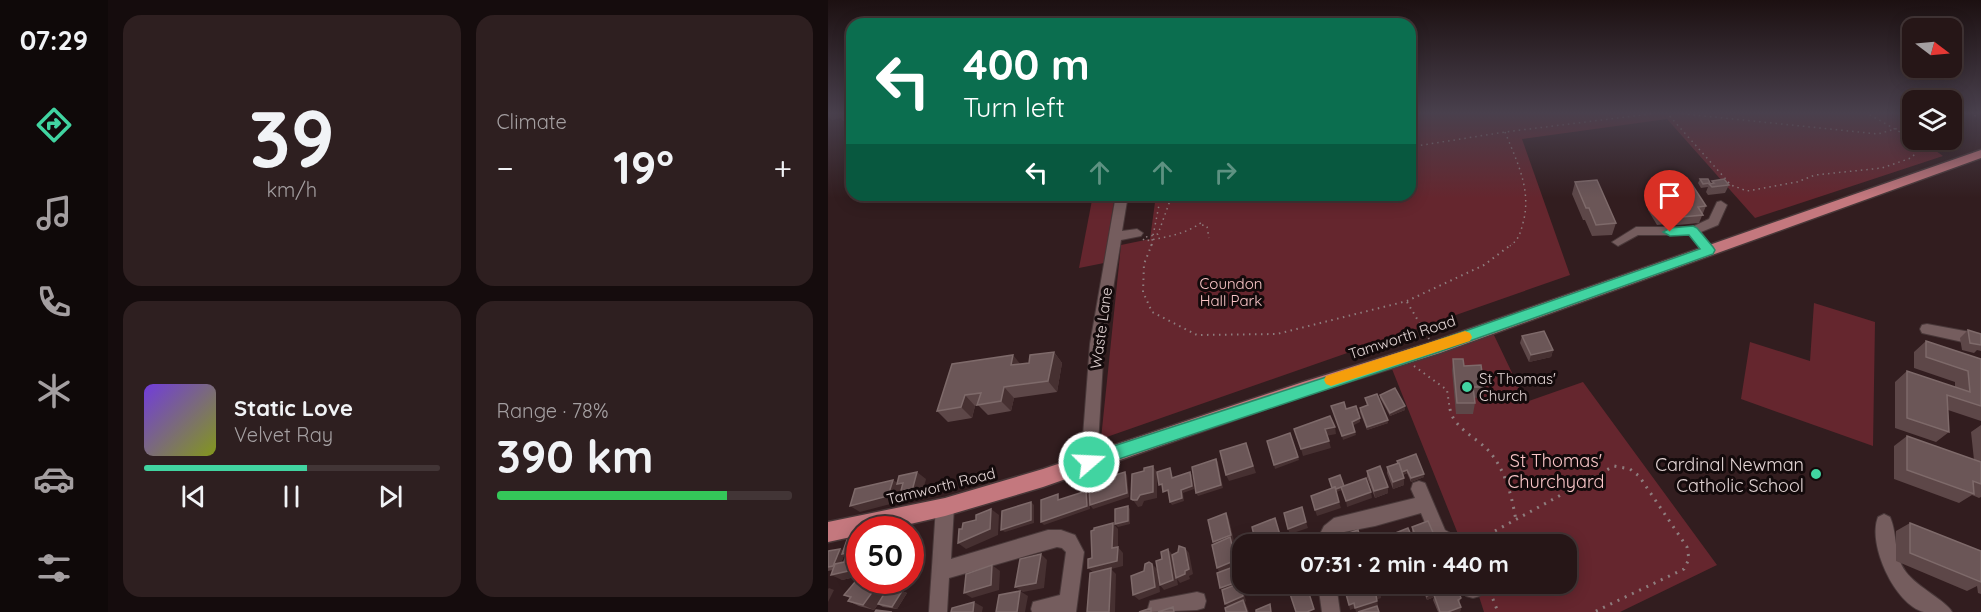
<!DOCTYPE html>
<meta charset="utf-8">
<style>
body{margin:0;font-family:Quicksand,sans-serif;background:#2e1f20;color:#f1f3f6;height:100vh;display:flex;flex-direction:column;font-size:22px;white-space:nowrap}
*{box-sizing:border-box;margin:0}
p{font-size:20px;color:#a49fa1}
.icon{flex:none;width:33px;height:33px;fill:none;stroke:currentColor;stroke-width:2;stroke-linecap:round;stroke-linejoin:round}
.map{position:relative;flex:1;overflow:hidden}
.panel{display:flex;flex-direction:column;gap:15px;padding:15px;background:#150c0d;width:720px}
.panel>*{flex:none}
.banner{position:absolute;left:18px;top:18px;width:570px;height:183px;border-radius:18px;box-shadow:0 3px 15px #0003,0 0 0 2px #423536;background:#0b6e4f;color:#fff;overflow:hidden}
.needle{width:39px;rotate:106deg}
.tools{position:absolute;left:1074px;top:18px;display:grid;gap:12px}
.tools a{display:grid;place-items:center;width:60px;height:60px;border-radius:12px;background:#261617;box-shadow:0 3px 15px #0003,0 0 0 2px #423536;font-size:30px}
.speed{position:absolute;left:18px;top:516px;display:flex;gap:12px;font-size:30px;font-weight:700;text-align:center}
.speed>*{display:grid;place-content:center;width:78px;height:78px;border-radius:50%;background:#261617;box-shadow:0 3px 15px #0003,0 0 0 2px #423536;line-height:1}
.speed .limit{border:9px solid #d22;background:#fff;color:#111}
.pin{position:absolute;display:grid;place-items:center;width:51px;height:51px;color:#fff;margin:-62px -26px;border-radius:50% 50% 50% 0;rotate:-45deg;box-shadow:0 0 6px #0007}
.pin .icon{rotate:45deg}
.me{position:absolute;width:66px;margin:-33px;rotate:71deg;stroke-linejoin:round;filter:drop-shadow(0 0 4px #0008)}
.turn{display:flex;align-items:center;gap:21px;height:126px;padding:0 18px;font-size:27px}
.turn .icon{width:78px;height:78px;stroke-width:2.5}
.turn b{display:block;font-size:42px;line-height:51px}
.lanes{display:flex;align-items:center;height:57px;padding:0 18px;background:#0003;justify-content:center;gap:30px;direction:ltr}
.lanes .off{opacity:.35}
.big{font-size:45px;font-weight:700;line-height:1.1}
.panel .tile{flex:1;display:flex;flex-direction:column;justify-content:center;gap:9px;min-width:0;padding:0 21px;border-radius:18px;background:#2e1f20}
.panel .dial{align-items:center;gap:0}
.dial b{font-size:78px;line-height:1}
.song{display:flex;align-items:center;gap:18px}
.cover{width:72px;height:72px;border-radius:9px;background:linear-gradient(135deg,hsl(260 70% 55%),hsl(70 70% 35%))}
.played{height:6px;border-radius:3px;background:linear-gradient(90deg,#41d4a1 55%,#423536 55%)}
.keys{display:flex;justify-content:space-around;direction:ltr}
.heat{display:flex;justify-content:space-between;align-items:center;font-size:33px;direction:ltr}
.charge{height:9px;border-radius:4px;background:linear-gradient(90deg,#34c759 78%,#423536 0)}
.panel .tiles{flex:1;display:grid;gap:15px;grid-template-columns:repeat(2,1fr)}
.trip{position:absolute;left:404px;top:534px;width:345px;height:60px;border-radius:18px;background:#261617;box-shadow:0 3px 15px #0003,0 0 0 2px #423536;font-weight:700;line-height:60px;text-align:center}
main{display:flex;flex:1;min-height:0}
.tabs{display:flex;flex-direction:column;width:108px;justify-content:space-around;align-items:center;background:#0f0909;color:#a49fa1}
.tabs .icon{width:42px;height:42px}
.tabs .selected{color:#41d4a1}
.tabs b{font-size:27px;color:#f1f3f6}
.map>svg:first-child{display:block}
.green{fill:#65262e}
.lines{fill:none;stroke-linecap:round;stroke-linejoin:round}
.minor-casing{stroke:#493839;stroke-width:2}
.major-casing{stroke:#493839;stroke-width:3}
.path-far2{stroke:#8e7d7e;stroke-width:1.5;stroke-dasharray:1.5 4;stroke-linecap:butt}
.path-far1{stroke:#8e7d7e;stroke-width:2;stroke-dasharray:1.5 4.5;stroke-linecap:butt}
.path{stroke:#8e7d7e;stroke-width:3;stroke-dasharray:2 6;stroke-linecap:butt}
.minor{fill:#755d5e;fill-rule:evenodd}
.major{fill:#c4787e;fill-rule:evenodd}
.wall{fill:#5d4748;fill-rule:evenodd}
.shaded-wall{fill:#463031}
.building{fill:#6b5657;stroke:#7e6a6a;stroke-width:1.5}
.route{fill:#41d4a1;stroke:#2a8a69;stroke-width:1.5}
.slow{fill:#f59e0b}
.poi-dot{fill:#41d4a1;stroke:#130a0b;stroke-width:2}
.labels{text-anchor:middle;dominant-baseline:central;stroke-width:6;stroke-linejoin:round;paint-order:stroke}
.park-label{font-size:15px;fill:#fac6c8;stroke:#130a0b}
.street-label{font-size:15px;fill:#e2d4d4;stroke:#130a0b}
.poi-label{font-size:15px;fill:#e2d4d4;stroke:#130a0b;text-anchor:start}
.near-park-label{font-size:18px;fill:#fac6c8;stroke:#130a0b}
.near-poi-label{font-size:18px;fill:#e2d4d4;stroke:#130a0b;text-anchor:end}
</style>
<main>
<nav class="tabs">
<b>07:29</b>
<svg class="icon selected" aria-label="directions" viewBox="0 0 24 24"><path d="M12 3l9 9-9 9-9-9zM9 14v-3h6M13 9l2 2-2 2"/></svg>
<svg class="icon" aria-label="music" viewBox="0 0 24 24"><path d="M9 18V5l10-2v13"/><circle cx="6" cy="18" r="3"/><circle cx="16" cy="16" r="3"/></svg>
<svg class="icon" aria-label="phone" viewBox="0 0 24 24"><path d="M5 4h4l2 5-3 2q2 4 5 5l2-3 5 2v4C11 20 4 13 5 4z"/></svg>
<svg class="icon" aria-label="climate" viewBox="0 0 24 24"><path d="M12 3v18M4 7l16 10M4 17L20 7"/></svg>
<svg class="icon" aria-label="car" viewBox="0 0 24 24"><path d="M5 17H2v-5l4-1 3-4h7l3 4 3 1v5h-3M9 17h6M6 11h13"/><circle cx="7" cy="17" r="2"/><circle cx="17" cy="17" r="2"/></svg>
<svg class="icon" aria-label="filters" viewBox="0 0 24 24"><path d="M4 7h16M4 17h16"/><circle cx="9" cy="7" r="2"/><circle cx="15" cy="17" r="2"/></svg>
</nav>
<section class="panel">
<div class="tiles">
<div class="tile dial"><b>39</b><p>km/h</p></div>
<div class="tile"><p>Climate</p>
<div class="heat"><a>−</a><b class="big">19°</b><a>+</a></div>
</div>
<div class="tile">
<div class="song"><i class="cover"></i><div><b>Static Love</b><p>Velvet Ray</p></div></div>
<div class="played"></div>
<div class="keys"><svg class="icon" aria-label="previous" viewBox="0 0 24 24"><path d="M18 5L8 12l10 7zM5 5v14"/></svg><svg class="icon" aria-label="pause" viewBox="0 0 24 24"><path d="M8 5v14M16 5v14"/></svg><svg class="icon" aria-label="next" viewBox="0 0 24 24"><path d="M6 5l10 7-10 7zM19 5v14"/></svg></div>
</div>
<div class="tile"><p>Range · 78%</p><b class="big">390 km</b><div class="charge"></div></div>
</div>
</section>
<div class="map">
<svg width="1153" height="612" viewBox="0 0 1153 612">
<rect width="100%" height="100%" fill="#321d1f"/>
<g class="green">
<polygon points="582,112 1084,112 1084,140 1120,140 1101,146 1115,156 927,218 839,119 694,139 742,275 273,439 293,245 322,239 328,195 582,195"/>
<polygon points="265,195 287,195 276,263 251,268"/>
<polygon points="986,303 1047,322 1045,446 913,399 922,342 982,361"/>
<polygon points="665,333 698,402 755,382 889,565 792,612 656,612 647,584 738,584 738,544 634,544 564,369"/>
</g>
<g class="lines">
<defs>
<g id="minor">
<polygon points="288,195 300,195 294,231 309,229 315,233 313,236 293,240 276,344 269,462 267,467 261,469 255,467 253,462 262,344"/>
<polygon points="893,201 899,205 890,225 873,232 887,251 885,254 877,254 862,235 810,235 790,246 784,242 808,227 864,227 881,219 889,202"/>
<polygon points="1099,324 1153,334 1153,346 1094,333 1092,329 1094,325"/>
<polygon points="591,481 597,483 617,530 631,538 634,544 609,544 605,542 593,513 547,526 516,532 508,538 505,544 487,544 496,526 506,518 587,498 583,489 585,483"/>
<polygon points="117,499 123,501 126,507 123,559 220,530 233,530 247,535 256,552 248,612 204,612 203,609 205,602 232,595 238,552 234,548 229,547 121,578 119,612 101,612 108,507 111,501"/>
<path d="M1056 514 1062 517C1070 535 1065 555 1078 572 1089 587 1120 602 1124 612 1116 612 1104 612 1096 612 1067 605 1039 544 1050 517Z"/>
<polygon points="490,584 508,584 512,612 494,612"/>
<polygon points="633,584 652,584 654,589 652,596 645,598 638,596"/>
<polygon points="369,592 376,594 378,601 376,608 369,610 321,612 320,608 322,601"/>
</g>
<polygon id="major" points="1153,150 1153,158 612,353 475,396 215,487 117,516 56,530 32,530 32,535 0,542 0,522 117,498 215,469 475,382 604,342"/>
</defs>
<use href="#minor" class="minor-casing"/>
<use href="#major" class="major-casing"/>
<g class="path-far2">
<polyline points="838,112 903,185 919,191 969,182 987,175 1054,168 1083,158 1088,153 1086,144 1094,140"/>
<polyline points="1037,112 1084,139"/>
<polyline points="1142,112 1149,117"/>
<polyline points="1124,129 1129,128"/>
<path d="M677 132C689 162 704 190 695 223 692 234 691 239 682 246"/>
<polyline points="582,147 677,132 838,112 1050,134 1084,124"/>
<polyline points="318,237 330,234 344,195"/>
<path d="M315 239 317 241C337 237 357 235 374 222L375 226 379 227 381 238"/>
<polyline points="323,246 333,195"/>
</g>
<g class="path-far1">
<polyline points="324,244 316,264 315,292 324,312 369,335 449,334 579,301 656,265 684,244"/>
<polyline points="579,302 601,339"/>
<polyline points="586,366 619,390 622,410"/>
</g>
<g class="path">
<path d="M622 409C625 427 647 437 659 449 677 468 684 496 688 521"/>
<polyline points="647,544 654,538 786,466 802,469 811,476 859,547 861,559 856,569 766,612"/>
<polyline points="659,584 670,612"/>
</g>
<use href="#minor" class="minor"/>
<use href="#major" class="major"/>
</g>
<g class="wall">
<polygon points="872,179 883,184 884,181 901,185 897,193 880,195 878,192 880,187 873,188 870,183"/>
<polygon points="747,182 788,223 784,235 764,236 757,220 755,220 744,194"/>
<polygon points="844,185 878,206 871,223 839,226 838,224 829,225 820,210 822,204 821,202 824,194 833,198 841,197 842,195 841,193"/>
<polygon points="1140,330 1153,334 1153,351 1149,350 1146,353 1134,350 1132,338"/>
<polygon points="694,336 725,350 723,357 701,362 692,343"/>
<polygon points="1098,341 1153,359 1153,421 1120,410 1121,432 1108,442 1067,428 1067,382 1079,371 1127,387 1127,382 1086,368 1086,352"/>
<polygon points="226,352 234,363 229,392 186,398 183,411 160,415 150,405 147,406 144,418 120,422 109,411 192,364 201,363"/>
<polygon points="625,359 636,366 656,387 654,397 646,398 647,403 645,414 628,414 624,370"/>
<polygon points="552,395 577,410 562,416 552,398"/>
<polygon points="537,398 560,420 560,423 539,430 532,412 532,408 539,406"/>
<polygon points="1153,425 1153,497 1151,498 1144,495 1131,503 1066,479 1066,446 1079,436 1146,460 1143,432"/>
<polygon points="569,461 596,477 583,482 579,473 575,475 576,485 565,489 559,473 559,467 569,464"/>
<polygon points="539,471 560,487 560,493 547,498 539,477"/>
<polygon points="1082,523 1153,551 1153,594 1150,593 1149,586 1139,591 1068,561 1068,531"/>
<polygon points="584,527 610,544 588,544 584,533"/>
<polygon points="565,534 587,544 567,544 565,540"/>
<path d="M32 537V573L31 576 14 580 5 570 0 571V551H16ZM16 555 18 556 16 562 13 563Z"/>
<polygon points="47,582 46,586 58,591 74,591 79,593 69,609 55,607 50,604 46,610 31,606 20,601 22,598 16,595"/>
<polygon points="592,584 621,584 620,585 620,589 633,598 631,603 633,607 632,612 610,612 605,600 606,597 599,600"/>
</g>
<g class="shaded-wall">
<polygon points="0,112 24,112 24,116 23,116 21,115 20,120 15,121 13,118 4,120 0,116"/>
<polygon points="725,350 723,357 701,362 703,355"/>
<polygon points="226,352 234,363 229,392 220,381"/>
<polygon points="185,355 194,366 183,365"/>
<polygon points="176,387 186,398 183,411 173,401"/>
<polygon points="137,395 147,406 144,418 133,407"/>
<polygon points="577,406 577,410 562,416 562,413"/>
<polygon points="532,418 532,422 524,426 524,422"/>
<polygon points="560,420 560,423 539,430 539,427"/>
<polygon points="507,427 508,434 498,436 497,429"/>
<polygon points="527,432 528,435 515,440 514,436"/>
<polygon points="501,441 503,448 475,456 473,449"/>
<polygon points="418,443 428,473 401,481 398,475"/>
<polygon points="470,457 471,460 447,469 446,465"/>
<polygon points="388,459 390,462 395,488 370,496 368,493"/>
<polygon points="325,466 329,473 329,498 316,501 314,506 310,507 305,500"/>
<polygon points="579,470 579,473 574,475 574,472"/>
<polygon points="89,472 98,479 93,498 81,500 72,494"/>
<polygon points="297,472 299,475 301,497 265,509 262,505"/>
<polygon points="362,472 364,475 366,489 355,493 356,501 344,505 342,502 353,490"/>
<polygon points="596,474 596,477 583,482 583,478"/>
<polygon points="576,478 576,485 565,489 565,482"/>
<polygon points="65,480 71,484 75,483 78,491 73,487 70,502 32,512 22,506"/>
<polygon points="513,487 514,490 506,493 505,490"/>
<polygon points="560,487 560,493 547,498 546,491"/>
<polygon points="258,491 261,494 262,509 216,525 213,522"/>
<polygon points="543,492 544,498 519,507 518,501"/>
<polygon points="203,502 206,505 206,523 177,532 173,530"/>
<polygon points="511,502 513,508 489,516 487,510"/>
<polygon points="300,506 302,509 302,524 290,527 287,524"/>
<polygon points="163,509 171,515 170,535 138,549 130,543"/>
<polygon points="398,513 401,519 406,541 405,541 411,566 409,567 411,571 415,586 414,586 418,601 417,602 421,612 401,609 397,604 396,593 392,588 392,573 389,568 388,548 385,542"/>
<polygon points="447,518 454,540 444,544 429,544"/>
<polygon points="478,522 480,528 462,534 460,529"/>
<polygon points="285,523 290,529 290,547 295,553 295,566 283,569 288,574 287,612 281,612 266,573 260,568 284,548"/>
<polygon points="81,527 90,533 85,551 89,554 87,562 83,562 82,564 82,530 80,530"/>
<polygon points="357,548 361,553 365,574 361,576 362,579 352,583 349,579 350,585 336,590 332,585 340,549 357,571"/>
<polygon points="12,549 17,551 25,560 16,555 11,569 5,566"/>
<polygon points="213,554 219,560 216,588 195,592 187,587"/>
<polygon points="29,561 32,563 31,576 14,580 3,575 22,563"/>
<polygon points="324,564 329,569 332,592 311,600 305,595"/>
<polygon points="164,565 172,571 171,590 144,598 136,593"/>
<polygon points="35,580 44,580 47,582 45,588 34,583"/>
<polygon points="537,584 549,584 521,594 520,589"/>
<polygon points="620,586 620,591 606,595 606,597 599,600 599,596"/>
<polygon points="48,587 59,592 46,610 35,605"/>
<polygon points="1,588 6,590 0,602 0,589"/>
<polygon points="74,591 79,593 69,609 64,607"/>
<polygon points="192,591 200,596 197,612 189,612"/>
<polygon points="553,593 553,598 548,600 548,595"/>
<polygon points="549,601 550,605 531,612 528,612 527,608"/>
<polygon points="146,602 155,607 154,612 145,612"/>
<polygon points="526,603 527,608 522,610 521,605"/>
<polygon points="633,607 632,612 620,612"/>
</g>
<g class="building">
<polygon points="872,179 880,179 882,183 875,184"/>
<polygon points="896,179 901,185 884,187 881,184 886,183 884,181"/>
<polygon points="769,180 788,223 768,225 761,208 758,208 747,182"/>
<polygon points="863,183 878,206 870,207 875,215 842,218 841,216 832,217 823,202 827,200 824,194 830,193 833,198 844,197 849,201 843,192 848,191 844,185"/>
<polygon points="1140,330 1153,334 1153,345 1142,343"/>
<polygon points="716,331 725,350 703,355 694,336"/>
<polygon points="1098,341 1153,359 1153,406 1119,395 1121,432 1079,418 1079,371 1142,392 1140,371 1098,357"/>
<polygon points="226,352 220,381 176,387 173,401 149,405 153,393 137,395 133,407 109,411 124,364 185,355 183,365 201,363 202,355"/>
<polygon points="625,359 635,359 636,366 653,365 656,387 645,387 647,403 629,403"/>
<polygon points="567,388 577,406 562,413 552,395"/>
<polygon points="549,394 560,420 539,427 532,408 540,405 537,398"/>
<polygon points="516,402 518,409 528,406 532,418 524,422 527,432 514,436 503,406"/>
<polygon points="502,416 507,427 497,429 501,441 473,449 466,429"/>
<polygon points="462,433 470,457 446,465 439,441"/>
<polygon points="1079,436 1153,462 1153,484 1145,481 1146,494 1079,470"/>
<polygon points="418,443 425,466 398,475 392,451"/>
<polygon points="588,454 596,474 583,478 579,470 574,472 569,461"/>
<polygon points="388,459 393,485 368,493 364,467"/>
<polygon points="571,463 576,478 565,482 559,467"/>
<polygon points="325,466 325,492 312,495 309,500 305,500 303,499 304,474 316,471 316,468"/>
<polygon points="552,466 560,487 546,491 539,471"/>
<polygon points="342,468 344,478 362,472 364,486 353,490 354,498 342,502 340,490 335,492 334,484 331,485 329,472"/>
<polygon points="89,472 84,491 72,494 75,483 69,484 71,476"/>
<polygon points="297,472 299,493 262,505 261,487 287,479 287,475"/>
<polygon points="512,475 516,486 508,489 507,487 504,488 501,479"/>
<polygon points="538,478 543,492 518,501 513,487"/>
<polygon points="65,480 60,496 22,506 27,489"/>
<polygon points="507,487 511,502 487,510 483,496"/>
<polygon points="258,491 259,506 213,522 213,500 230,494 230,500"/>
<polygon points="203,502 203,520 173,530 174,511"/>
<polygon points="300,506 300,521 287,524 287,509"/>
<polygon points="474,507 478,522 460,529 456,513"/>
<polygon points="163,509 162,529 130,543 131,529 134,529 135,523 148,520 148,515"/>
<polygon points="398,513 403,535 385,542 380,520"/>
<polygon points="447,518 452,535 428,544 424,527"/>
<polygon points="600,521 610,544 591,544 584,527"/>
<polygon points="285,523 284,548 290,547 289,561 260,568 260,559 264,558 263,531 266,530 266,528"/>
<polygon points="1082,523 1153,551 1153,582 1082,553"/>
<polygon points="81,527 80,530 67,530"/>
<polygon points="580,528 587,544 569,544 565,534"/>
<polygon points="530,530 534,544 515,544 514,542 520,540 518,534"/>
<polygon points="32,537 32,569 26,570 29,561 22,563 20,571 3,575 7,564 16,562 19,553 14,554 19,540"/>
<polygon points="402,537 408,560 389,568 384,545"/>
<polygon points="564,539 566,544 560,544 558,541"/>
<polygon points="351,546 357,548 361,569 357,571 357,574 348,578 344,555 350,552"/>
<polygon points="12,549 5,566 0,567 0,551"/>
<polygon points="340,549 345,580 332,585 328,561 334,559 333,552"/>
<polygon points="213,554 208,583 187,587 192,559"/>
<polygon points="321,562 324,564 327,587 305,595 303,576 316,571 317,564"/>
<polygon points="164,565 163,585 136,593 138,574"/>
<polygon points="408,566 412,581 392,588 389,573"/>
<polygon points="283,568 281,612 259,612 262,573"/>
<polygon points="32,576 32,580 35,580 34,583 48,587 35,605 20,601 23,597 16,595"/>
<polygon points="412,583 415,596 397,604 394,590"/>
<polygon points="519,584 537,584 520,589"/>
<polygon points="548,584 550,584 553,593 548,595 549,601 527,608 526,603 521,605 518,594"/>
<polygon points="594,584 619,584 620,586 599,596"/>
<polygon points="628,586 633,598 630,600 633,607 620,612 612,612 606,595"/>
<polygon points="479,587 486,609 479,612 468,612 462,594"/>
<polygon points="59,589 74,591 64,607 50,604"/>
<polygon points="192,591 189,612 168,612 171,595"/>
<polygon points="415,600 419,612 398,612 397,608"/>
<polygon points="146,602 145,612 123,612 124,608"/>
<polygon points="442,604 443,612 428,612 428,610"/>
<polygon points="549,606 551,612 530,612"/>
<polygon points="345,607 346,612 330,612"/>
<polygon points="323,608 323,612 311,612"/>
<polygon points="48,610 64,612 47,612"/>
</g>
<linearGradient id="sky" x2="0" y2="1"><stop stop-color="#1c1011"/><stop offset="0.57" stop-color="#49404d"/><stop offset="1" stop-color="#49404d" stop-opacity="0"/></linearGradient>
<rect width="1153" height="198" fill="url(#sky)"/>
<polygon class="route" points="865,226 869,228 885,247 887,250 885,254 611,352 261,469 255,467 253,462 255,456 261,454 603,343 872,249 861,235 842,236 835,232 842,228"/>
<polygon class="slow" points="637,331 642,333 644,337 642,341 503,386 498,384 496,380 498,376"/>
<g class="poi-dot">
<circle cx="639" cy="387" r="6"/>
<circle cx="988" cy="474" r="6"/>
</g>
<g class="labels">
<g class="park-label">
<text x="403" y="283">Coundon<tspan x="403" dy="17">Hall Park</tspan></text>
</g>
<g class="street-label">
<text transform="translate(273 328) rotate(-82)">Waste Lane</text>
<text transform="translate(574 337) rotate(-18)">Tamworth Road</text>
<text transform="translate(113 486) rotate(-14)">Tamworth Road</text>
</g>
<g class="poi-label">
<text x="651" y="378">St Thomas'<tspan x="651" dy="17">Church</tspan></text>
</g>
<g class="near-park-label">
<text x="728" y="460">St Thomas'<tspan x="728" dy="21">Churchyard</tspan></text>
</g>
<g class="near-poi-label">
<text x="976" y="464">Cardinal Newman<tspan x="976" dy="21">Catholic School</tspan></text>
</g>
</g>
</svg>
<div class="tools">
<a><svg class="needle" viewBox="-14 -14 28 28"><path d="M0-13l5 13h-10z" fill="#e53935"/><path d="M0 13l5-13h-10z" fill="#a49fa1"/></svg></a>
<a><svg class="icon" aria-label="layers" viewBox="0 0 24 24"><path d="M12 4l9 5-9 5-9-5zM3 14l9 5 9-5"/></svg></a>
</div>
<div class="speed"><div class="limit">50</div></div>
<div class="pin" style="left:842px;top:232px;background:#d93025"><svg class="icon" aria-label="arrive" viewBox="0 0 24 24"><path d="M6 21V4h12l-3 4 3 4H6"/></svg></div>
<svg class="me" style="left:261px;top:462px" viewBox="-20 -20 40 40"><circle r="17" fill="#41d4a1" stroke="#fff" stroke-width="3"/><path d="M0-11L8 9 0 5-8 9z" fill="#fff"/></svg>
<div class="trip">07:31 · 2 min · 440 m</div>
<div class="banner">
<div class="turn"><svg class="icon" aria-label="left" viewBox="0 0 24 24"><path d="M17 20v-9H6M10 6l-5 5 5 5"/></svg><div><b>400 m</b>Turn left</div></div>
<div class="lanes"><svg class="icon" aria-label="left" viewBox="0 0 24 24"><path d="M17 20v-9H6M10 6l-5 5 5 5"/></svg><svg class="icon off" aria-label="ahead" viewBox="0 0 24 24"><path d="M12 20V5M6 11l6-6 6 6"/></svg><svg class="icon off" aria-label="ahead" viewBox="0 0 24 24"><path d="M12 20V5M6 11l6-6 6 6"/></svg><svg class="icon off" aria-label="right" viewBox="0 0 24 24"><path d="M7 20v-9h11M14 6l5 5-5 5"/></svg></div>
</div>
</div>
</main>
